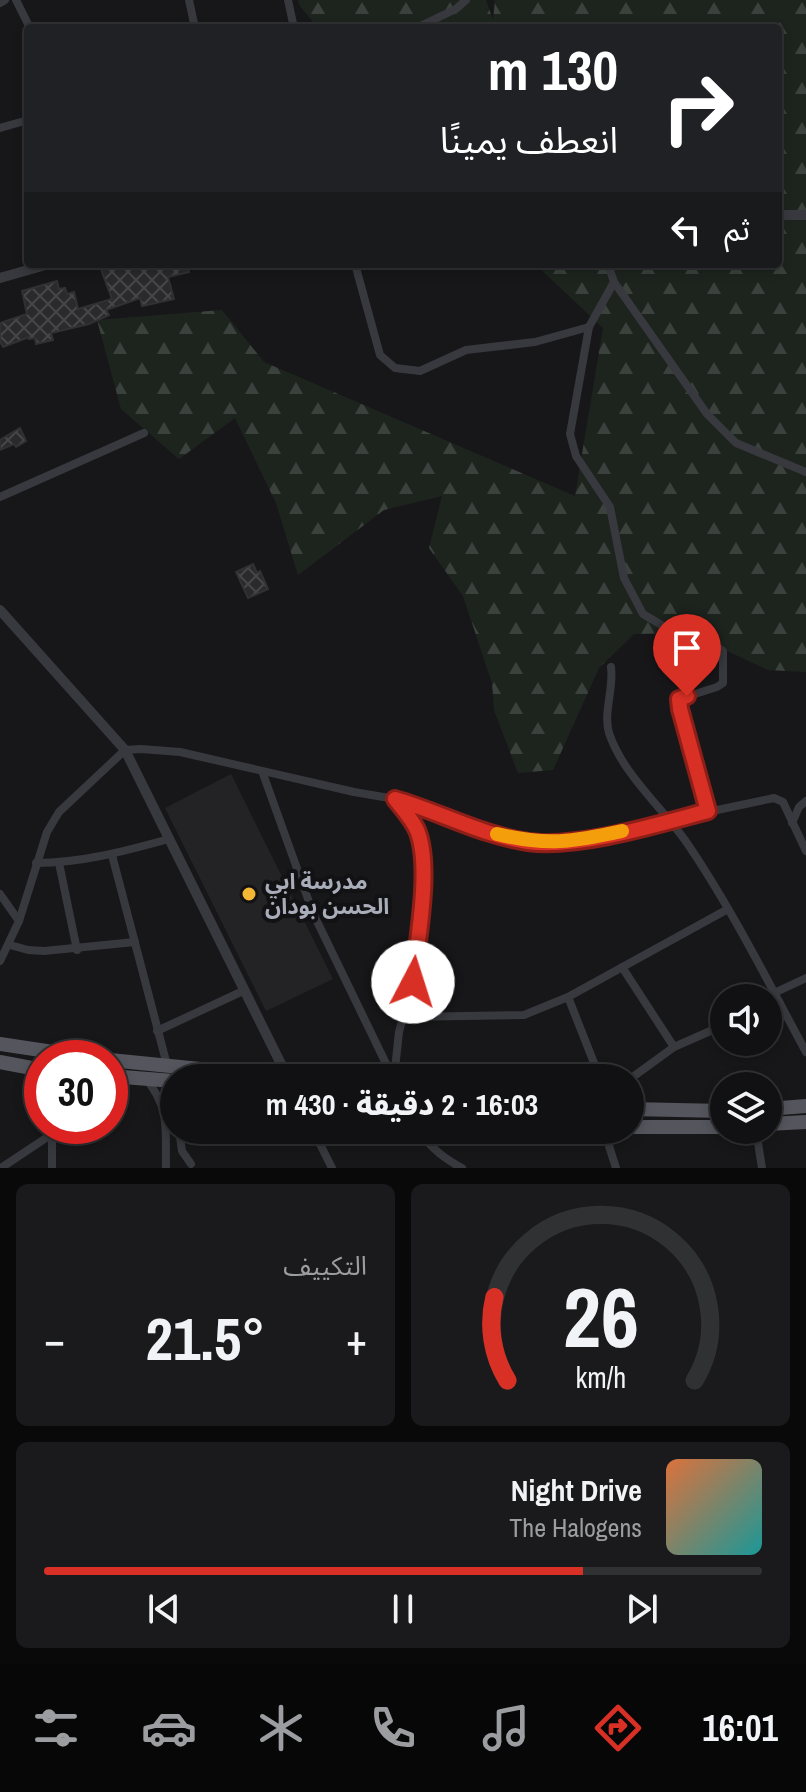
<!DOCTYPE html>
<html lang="ar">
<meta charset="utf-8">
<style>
body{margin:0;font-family:"Archivo Narrow","Noto Sans Arabic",sans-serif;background:#1a1a1c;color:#f1f3f6;direction:rtl;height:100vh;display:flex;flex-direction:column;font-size:30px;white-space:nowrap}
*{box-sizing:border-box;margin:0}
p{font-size:26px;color:#9c9da0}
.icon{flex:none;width:44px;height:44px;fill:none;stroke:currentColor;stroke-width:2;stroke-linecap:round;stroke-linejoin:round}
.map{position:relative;height:1168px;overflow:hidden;direction:ltr}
.panel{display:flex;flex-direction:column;gap:16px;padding:16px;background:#09090a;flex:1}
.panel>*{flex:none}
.top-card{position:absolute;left:24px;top:24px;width:758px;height:244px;border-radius:8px;box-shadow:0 4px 12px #0003,0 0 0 2px #303133;direction:rtl;background:#202124;color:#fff;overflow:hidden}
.buttons{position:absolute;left:710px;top:984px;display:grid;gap:16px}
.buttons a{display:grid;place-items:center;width:72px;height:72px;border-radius:50%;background:#111113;box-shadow:0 4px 12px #0003,0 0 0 2px #303133;font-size:40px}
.speed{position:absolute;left:24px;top:1040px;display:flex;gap:16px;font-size:40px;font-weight:700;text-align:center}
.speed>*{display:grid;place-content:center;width:104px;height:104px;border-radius:50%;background:#111113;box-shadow:0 4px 12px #0003,0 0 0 2px #303133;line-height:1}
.speed .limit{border:12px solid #d22;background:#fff;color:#111}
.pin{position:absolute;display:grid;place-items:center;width:68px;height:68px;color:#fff;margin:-82px -34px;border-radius:50% 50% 50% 0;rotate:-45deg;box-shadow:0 0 8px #0007}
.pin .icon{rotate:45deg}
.me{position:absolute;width:88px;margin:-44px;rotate:5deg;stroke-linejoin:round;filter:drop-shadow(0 0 6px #0008)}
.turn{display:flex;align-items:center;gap:28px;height:168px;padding:0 32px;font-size:36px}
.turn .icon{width:104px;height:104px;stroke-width:2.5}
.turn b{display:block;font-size:56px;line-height:68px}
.then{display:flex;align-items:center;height:76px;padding:0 32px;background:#0003;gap:16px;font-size:30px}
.big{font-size:60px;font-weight:800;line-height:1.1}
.panel .card{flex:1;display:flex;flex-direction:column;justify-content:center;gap:12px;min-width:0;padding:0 28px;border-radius:12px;background:#1a1a1c}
.panel .dial{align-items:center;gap:0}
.dial svg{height:208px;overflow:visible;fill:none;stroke:#303133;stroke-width:7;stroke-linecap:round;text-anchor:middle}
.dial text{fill:#f1f3f6;stroke:none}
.song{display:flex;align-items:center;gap:24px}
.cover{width:96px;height:96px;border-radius:12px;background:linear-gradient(135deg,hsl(20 70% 55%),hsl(180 70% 35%))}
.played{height:8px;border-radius:4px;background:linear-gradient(90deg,#d93025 75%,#303133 75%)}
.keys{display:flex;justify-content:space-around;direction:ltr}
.heat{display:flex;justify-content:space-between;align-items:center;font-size:44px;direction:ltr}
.panel .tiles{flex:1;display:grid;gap:16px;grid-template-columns:1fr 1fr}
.card:last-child{grid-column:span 2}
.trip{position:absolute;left:160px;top:1064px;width:484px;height:80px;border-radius:40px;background:#111113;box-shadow:0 4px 12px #0003,0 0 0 2px #303133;font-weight:800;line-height:80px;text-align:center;direction:rtl}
.tab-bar{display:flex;height:128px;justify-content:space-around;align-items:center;background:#070708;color:#9c9da0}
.tab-bar .icon{width:56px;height:56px}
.tab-bar .active{color:#d93025}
.tab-bar b{font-size:36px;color:#f1f3f6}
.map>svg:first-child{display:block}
.built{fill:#232326}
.forest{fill:url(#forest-firs)}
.building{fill:url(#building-cross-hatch);stroke:#313135;stroke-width:2}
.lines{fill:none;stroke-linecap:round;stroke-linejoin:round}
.minor{stroke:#38393e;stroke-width:8}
.tertiary{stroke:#38393e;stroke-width:10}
.primary{stroke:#54555d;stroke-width:14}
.route-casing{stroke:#8d1f18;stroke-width:20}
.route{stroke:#d93025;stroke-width:14}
.slow{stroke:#f59e0b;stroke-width:14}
.poi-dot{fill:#f3b735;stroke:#121214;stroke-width:3}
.labels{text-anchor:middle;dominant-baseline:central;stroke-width:8;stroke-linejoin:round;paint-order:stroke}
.poi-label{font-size:22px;font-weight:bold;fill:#a9adb9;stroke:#121214;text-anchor:start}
</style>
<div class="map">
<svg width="806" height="1168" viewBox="0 0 806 1168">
<defs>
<pattern id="forest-firs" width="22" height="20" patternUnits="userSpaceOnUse" patternTransform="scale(2)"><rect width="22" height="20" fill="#1d241e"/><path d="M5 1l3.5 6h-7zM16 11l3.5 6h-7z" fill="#3b413d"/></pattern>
<pattern id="building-cross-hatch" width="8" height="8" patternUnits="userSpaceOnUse" patternTransform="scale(2)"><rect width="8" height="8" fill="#2a2a2d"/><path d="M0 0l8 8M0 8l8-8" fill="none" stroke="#464649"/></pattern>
</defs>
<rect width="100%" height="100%" fill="#171719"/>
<polygon class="built" points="231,774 333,979 266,1011 165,808"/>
<polygon class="forest" points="298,0 486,0 493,20 495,0 806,0 806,672 768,670 689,633 634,634 599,668 553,770 518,773 494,710 492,683 463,596 429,548 442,496 384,510 298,575 276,503 235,418 179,459 121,409 97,320 222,310 264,362 575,496 603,328 535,264 778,264 778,28 318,28 300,6"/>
<g class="building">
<polygon points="99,264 187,264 189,272 168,277 174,299 142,306 140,298 106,310 109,315 89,324 51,333 53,340 36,344 35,338 29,339 29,337 3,347 0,341 0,323 27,314 22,291 57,281 59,289 65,288 67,294 74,292 78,309 112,299"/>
<polygon points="20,428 26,441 16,447 14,444 0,450 0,440"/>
<polygon points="253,564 257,573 260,571 268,589 248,598 236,572"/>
</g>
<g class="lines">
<g class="minor">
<polyline points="16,0 30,28"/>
<polyline points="189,0 195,28"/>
<polyline points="288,0 294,28"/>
<polyline points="0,3 5,0"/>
<polyline points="416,28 456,9 466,0"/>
<polyline points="0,128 28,120"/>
<polyline points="355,264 380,355 395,368 420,371 466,350 535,342 589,327 614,282"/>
<polyline points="608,264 614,282 707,414 736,443 806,472"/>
<polyline points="589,327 570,434 576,456 610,507 624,578 643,614 675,633 716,646 723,651 723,683 717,687 679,699 680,709 708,811"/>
<polyline points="0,497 144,433"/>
<path d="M611 667C614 689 603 712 609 733 623 775 663 808 687 843 732 909 768 982 806 1052"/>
<polyline points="262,771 313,913 393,1078"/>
<polyline points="792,823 799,807 806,801"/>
<polyline points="112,855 167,1065"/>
<path d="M36 863C82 863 125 851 169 839"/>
<polyline points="59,863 77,950"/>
<polyline points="0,894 19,921"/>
<polyline points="10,945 28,950 44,951 135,942"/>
<polyline points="0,961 19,921 47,832 59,812 125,750 141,749 180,752 354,792 395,799 419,806 468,827 528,842 561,843 774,798 783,802 806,851"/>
<polyline points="622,967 674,1047"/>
<polyline points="774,993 806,978"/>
<polyline points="568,997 600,1078"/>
<polyline points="768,1007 780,1003"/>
<polyline points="404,1017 524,1015 568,997 728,909"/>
<polyline points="157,1031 243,991"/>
<polyline points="394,1078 399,1032 413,982 423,874 417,830 395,799"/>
<path d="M146 1079C171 1109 165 1131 166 1168"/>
<polyline points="630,1079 674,1047 724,1025"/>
<polyline points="179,1130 182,1151 191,1164"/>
<polyline points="313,1130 332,1168"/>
<path d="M419 1130C429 1147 445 1159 462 1168"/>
<polyline points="604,1130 616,1168"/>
<polyline points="756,1130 762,1168"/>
<polyline points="1,1168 52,1134"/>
<polyline points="52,1168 52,1126"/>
</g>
<g class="tertiary">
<polyline points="778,215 806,215"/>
<polyline points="0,278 49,264"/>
<polyline points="0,610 125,750 288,1078"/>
</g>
<g class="primary">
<polyline points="0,1044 93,1058"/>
<polyline points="110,1060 290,1078"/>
<polyline points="0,1062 42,1070"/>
<polyline points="110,1076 174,1081"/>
<polyline points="630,1109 724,1111"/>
<polyline points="768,1109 806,1106"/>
<polyline points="768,1124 806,1122"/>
<polyline points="630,1127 724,1127"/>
</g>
</g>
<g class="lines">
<defs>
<path id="route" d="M413 982C417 942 432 866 417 830 412 819 402 808 395 799 440 812 481 835 528 842 578 849 659 824 708 811L680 709 679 699 687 696"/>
</defs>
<use href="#route" class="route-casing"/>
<use href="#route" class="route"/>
<path class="slow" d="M497 834C546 846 573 842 622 831"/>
</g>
<circle class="poi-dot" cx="249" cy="894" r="8"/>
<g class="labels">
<g class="poi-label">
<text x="265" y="881">مدرسة ابي<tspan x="265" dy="25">الحسن بودان</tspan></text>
</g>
</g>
</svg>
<div class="buttons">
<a><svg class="icon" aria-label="sound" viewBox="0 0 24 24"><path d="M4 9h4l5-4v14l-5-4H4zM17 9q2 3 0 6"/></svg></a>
<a><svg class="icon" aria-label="layers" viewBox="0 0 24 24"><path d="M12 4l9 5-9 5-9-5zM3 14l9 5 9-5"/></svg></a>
</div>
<div class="speed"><div class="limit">30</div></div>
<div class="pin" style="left:687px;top:696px;background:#d93025"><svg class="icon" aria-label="arrive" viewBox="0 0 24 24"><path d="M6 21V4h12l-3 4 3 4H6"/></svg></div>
<svg class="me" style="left:413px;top:982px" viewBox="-20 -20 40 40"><circle r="19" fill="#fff"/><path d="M0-13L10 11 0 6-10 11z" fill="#d93025"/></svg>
<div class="trip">16:03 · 2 دقيقة · 430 m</div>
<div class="top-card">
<div class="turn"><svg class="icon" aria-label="right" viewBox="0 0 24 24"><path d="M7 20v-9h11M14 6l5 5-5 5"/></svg><div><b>130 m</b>انعطف يمينًا</div></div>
<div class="then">ثم<svg class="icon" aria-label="left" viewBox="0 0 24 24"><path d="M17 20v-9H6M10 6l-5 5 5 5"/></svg></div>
</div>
</div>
<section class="panel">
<div class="tiles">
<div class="card dial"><svg viewBox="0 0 100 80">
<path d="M14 69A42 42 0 1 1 86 69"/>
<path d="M14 69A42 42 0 0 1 9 37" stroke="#d93025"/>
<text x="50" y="56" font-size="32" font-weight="700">26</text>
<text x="50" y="72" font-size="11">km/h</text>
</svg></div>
<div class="card"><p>التكييف</p>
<div class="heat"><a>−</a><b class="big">21.5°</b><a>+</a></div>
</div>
<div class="card">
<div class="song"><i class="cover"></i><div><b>Night Drive</b><p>The Halogens</p></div></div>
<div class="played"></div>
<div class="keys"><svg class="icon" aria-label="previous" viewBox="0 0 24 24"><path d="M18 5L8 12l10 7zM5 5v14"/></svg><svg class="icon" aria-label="pause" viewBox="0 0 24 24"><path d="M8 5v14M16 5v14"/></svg><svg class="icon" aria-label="next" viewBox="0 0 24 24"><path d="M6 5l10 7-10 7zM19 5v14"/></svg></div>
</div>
</div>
</section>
<nav class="tab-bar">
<b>16:01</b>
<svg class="icon active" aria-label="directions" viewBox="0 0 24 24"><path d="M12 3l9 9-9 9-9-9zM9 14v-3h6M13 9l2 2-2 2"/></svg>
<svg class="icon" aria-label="music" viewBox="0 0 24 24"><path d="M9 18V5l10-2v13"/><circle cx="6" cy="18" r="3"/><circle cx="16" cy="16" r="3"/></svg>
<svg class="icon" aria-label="phone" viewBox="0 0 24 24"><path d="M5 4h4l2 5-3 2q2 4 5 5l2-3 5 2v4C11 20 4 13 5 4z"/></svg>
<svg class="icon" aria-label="climate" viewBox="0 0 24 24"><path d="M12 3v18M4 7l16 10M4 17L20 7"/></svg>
<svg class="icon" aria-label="car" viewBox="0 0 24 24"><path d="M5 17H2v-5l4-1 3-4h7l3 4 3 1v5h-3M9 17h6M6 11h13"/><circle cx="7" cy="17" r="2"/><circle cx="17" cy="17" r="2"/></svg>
<svg class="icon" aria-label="filters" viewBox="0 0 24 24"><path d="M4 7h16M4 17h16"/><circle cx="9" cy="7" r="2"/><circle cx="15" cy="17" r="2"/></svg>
</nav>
